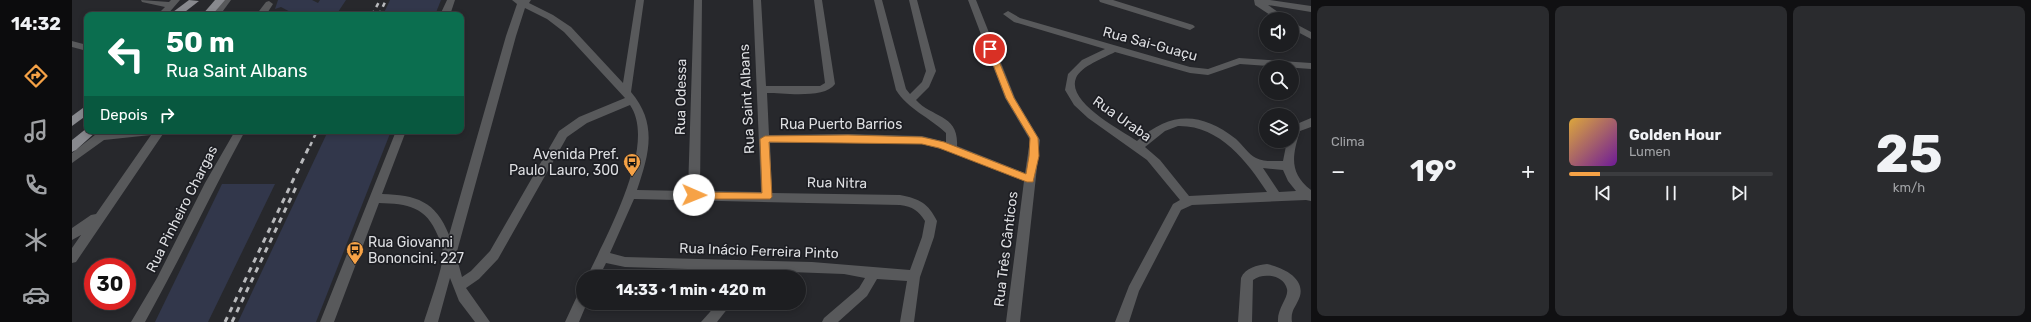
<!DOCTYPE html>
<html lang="pt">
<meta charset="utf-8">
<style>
body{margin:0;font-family:Rubik,sans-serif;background:#2a2b2e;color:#f1f3f6;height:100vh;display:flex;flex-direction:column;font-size:15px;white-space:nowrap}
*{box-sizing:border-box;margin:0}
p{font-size:13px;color:#a0a2a5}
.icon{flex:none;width:22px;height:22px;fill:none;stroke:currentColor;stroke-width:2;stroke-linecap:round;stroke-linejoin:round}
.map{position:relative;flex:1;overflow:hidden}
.sheet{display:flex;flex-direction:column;gap:6px;padding:6px;background:#101012;width:720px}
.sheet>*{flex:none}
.top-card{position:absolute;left:12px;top:12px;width:380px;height:122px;border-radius:8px;box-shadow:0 2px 6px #0003,0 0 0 1px #3b3c3f;background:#0b6e4f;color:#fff;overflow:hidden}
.controls{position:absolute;left:1187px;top:12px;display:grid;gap:8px}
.controls a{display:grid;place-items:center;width:40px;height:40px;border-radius:50%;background:#1d1e21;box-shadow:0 2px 6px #0003,0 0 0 1px #3b3c3f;font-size:20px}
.speed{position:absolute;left:12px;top:258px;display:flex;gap:8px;font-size:20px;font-weight:700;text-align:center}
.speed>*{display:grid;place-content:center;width:52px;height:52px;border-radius:50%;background:#1d1e21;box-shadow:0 2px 6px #0003,0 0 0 1px #3b3c3f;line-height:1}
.speed .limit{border:6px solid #d22;background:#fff;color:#111}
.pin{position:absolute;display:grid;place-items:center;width:34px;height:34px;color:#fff;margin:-17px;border:2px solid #fff;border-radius:50%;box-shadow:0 1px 4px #0007}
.me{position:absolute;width:44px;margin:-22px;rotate:91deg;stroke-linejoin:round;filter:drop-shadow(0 0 3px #0008)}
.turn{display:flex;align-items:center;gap:14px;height:84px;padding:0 16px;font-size:18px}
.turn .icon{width:52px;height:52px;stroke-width:2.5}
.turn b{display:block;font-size:28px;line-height:34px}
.then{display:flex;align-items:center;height:38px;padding:0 16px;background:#0003;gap:8px;font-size:15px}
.big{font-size:30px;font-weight:700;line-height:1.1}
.sheet .widget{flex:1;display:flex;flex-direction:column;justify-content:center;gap:6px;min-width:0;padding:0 14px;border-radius:8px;background:#2a2b2e}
.sheet .dial{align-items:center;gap:0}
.dial b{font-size:52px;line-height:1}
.song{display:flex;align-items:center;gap:12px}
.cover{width:48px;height:48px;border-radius:6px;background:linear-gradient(135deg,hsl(40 70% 55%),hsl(280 70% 35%))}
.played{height:4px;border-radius:2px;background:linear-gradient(90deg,#f6a246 15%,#3b3c3f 15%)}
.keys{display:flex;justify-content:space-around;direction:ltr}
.heat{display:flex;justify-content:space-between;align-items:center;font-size:22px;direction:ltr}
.sheet .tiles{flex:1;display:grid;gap:6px;grid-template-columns:repeat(3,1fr)}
.trip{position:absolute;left:504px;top:270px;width:230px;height:40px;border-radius:20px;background:#1d1e21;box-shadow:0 2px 6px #0003,0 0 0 1px #3b3c3f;font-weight:700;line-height:40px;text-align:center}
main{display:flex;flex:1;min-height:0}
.tab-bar{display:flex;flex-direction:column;width:72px;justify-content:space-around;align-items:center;background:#0c0c0d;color:#a0a2a5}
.tab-bar .icon{width:28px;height:28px}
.tab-bar .selected{color:#f6a246}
.tab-bar b{font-size:18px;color:#f1f3f6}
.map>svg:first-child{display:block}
.green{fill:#32374b}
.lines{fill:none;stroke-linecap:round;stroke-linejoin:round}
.minor{fill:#58595b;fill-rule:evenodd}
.major{fill:#88898e;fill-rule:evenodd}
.rail-far1{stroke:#b8b9bc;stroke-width:2.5;stroke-dasharray:4.5 4.5;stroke-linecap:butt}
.rail{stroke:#b8b9bc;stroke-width:3;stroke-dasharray:5.5 5.5;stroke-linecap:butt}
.route{fill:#f6a246;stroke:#a0692e}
.labels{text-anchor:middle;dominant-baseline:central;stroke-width:3.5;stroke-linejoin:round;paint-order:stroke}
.street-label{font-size:14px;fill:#dddee1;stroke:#1d1e23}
.poi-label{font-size:14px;fill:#dddee1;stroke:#1d1e23;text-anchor:end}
</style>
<main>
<nav class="tab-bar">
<b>14:32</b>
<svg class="icon selected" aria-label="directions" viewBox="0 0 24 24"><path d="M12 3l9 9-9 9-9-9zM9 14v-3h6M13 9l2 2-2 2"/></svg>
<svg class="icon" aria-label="music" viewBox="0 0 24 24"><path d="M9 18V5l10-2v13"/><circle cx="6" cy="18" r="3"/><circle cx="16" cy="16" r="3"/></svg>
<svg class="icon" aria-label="phone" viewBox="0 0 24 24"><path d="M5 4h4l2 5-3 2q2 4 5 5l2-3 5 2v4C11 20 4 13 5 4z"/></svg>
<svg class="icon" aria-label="climate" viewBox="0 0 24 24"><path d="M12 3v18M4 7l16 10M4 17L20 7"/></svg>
<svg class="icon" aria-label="car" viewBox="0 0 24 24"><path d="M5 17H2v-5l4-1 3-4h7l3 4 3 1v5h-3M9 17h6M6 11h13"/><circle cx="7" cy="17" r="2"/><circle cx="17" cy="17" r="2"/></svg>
</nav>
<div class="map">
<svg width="1239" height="322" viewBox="0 0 1239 322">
<rect width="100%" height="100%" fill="#27282c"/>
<g class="green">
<polygon points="206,0 240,0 246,3 248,0 274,0 264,15 224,15 209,7 203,9"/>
<polygon points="318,0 369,0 363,15 311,15"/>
<polygon points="256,131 319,131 244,322 166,322"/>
<polygon points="150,184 203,184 136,322 83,322"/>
</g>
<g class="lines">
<g class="minor">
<polygon points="69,0 97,2 99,0 108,0 95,15 85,15 93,7 70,2"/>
<polygon points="150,0 159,0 148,15 138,15"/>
<polygon points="375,0 383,0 378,15 368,15"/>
<path d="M440 0H459L457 3 481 15 499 27 551 83 564 0H572L559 92C586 124 577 154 565 190L616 191 622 0H630L628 191 689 192 681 0H689L694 86H748L753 83 742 0H750L763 84C753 99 712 93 695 93L697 135 776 134 850 136 874 142V133C857 117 836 109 824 90L802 0H810L834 89 838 94 850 82 854 71 837 0H845L864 71 857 87 844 100C860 118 887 114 885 146L953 173 958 140 933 98 896 0H904L943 98 968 140 948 322H934L952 181 876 151 850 144 776 142 698 143 700 193 828 195C848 199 856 203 865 221L862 237 848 277 842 322H828L835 281 805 279 795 296 766 322H750L752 318 787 288 793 278 772 274 692 271 687 277H673L677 271 553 267 534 263 527 277H515C533 238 586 145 558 105L515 123 495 137 426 259 407 279 394 288 418 322H403L387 301 378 278 366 322H352C356 309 372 264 371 254 371 248 368 241 366 236 354 206 336 204 307 203L262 322H248L324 131H334L310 194C344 195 364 201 377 235L434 36 445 4ZM453 8 475 19 492 32 553 98 507 117 487 131 418 251 399 271 390 277 384 255 444 36ZM562 199 828 205C841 207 846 210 853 221L850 237 838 270 740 262 553 257 538 253Z"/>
<polygon points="1027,0 1041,0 1121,25 1123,27 1118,30 1115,29 1028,2"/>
<polygon points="1182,0 1198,0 1239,6 1239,12 1196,5 1216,19 1204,19 1183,5"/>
<polygon points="197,1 201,4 194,15 184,15 194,2"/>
<path d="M936 11 948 18 1118 67 1136 69 1167 58 1239 63V69L1168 64 1136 75 1118 73 1043 52C1032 58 1009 66 1004 78 994 102 1049 130 1065 141 1099 111 1129 112 1164 139 1170 144 1177 155 1184 158 1192 162 1203 161 1211 161L1215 141H1220V126L1239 118V127L1228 131C1220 156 1217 173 1239 190V201L1234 200 1120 205 1109 210 1067 291 1057 322H1043L1057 286 1101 204 1108 200 1075 160 1016 118 1002 105 993 90 996 74 1010 60 1033 49 942 22 931 14ZM1106 126C1147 125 1175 161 1195 192L1117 196 1088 160 1073 147 1093 131ZM1191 168 1211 170 1216 181 1224 191 1207 192Z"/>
<polygon points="1220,22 1239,32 1239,39 1220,29"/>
<polygon points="0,41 15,45 15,51 0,47"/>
<polygon points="28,131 93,131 4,262 0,263 0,248 9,235 0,240 0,228 19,215 24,214 79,135 32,140 0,163 0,153"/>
<path d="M163 131H173C139 194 108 259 73 322H59L85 278 133 183Z"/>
<path d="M1195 264C1209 267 1233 277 1228 296 1225 306 1218 310 1220 322H1206C1205 308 1217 298 1215 289 1212 275 1191 272 1181 280L1180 322H1166L1169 278C1173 268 1185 265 1195 264Z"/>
<polygon points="511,292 511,303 515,303 507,322 493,322 506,294"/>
<polygon points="646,303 660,303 645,322 629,322"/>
</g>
<g class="major">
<polygon points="117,0 127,1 109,15 97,15"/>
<polygon points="143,0 153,0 140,15 130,15"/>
<polygon points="15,105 15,115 0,126 0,116"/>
<polygon points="15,128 15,131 25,131 4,150 0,152 0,140"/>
</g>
<g class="rail-far1">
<polyline points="300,15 308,0"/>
<polyline points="307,15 314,0"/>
<polyline points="238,146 245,131"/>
</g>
<g class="rail">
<polyline points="153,322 238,145"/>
<polyline points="160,322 225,185"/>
</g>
</g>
<polygon class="route" points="918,46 922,49 942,98 966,138 967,156 961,182 955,182 867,148 850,144 697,142 700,197 698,199 622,199 617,195 622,192 690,193 688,139 693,136 776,135 850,137 872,142 954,174 957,156 958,138 934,98 915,49"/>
<defs>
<symbol id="bus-pin" viewBox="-11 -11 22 30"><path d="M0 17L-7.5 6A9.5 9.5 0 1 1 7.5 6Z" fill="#f6a246" stroke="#1d1e23"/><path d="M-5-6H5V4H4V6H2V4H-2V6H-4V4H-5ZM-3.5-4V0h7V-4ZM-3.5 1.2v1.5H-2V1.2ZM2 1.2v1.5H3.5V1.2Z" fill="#111"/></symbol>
</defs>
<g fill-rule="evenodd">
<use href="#bus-pin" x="550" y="152" width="20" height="27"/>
<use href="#bus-pin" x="273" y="240" width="20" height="27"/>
</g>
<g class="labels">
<g class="street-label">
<text transform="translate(1078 44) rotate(15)">Rua Sai-Guaçu</text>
<text transform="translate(609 97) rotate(-89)">Rua Odessa</text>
<text transform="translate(675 99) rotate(-93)">Rua Saint Albans</text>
<text transform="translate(1050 119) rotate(35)">Rua Uraba</text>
<text x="769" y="124">Rua Puerto Barrios</text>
<text transform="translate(765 183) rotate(1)">Rua Nitra</text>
<text transform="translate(110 209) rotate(-63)">Rua Pinheiro Chargas</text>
<text transform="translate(934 249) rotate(-83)">Rua Três Cânticos</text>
<text transform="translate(687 251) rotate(2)">Rua Inácio Ferreira Pinto</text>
</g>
<g class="poi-label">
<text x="547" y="154">Avenida Pref.<tspan x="547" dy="16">Paulo Lauro, 300</tspan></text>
<text x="296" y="242" text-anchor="start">Rua Giovanni<tspan x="296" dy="16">Bononcini, 227</tspan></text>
</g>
</g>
</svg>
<div class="controls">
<a><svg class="icon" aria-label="sound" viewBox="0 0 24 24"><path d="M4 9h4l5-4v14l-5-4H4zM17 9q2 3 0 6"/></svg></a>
<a><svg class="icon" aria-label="search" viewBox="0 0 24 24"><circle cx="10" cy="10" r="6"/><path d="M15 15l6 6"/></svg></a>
<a><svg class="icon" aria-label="layers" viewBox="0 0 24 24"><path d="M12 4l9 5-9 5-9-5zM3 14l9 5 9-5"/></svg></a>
</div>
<div class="speed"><div class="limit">30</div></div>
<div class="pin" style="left:918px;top:49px;background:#d93025"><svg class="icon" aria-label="arrive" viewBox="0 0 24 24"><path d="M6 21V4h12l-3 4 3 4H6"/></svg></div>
<svg class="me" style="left:622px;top:195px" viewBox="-20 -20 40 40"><circle r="19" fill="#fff"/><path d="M0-13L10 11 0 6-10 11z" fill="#f6a246"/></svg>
<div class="trip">14:33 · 1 min · 420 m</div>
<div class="top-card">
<div class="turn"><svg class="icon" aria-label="left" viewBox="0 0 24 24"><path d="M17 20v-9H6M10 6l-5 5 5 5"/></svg><div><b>50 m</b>Rua Saint Albans</div></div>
<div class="then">Depois<svg class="icon" aria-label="right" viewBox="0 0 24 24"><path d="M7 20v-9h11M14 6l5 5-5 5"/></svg></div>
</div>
</div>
<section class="sheet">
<div class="tiles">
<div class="widget"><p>Clima</p>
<div class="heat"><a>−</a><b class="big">19°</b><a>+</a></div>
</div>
<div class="widget">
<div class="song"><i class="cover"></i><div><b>Golden Hour</b><p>Lumen</p></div></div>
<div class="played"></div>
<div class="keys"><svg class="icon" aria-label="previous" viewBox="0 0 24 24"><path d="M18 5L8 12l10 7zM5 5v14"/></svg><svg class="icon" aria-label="pause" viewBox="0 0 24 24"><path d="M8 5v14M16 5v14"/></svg><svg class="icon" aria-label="next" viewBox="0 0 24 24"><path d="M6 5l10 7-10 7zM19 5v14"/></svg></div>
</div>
<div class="widget dial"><b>25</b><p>km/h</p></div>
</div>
</section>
</main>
